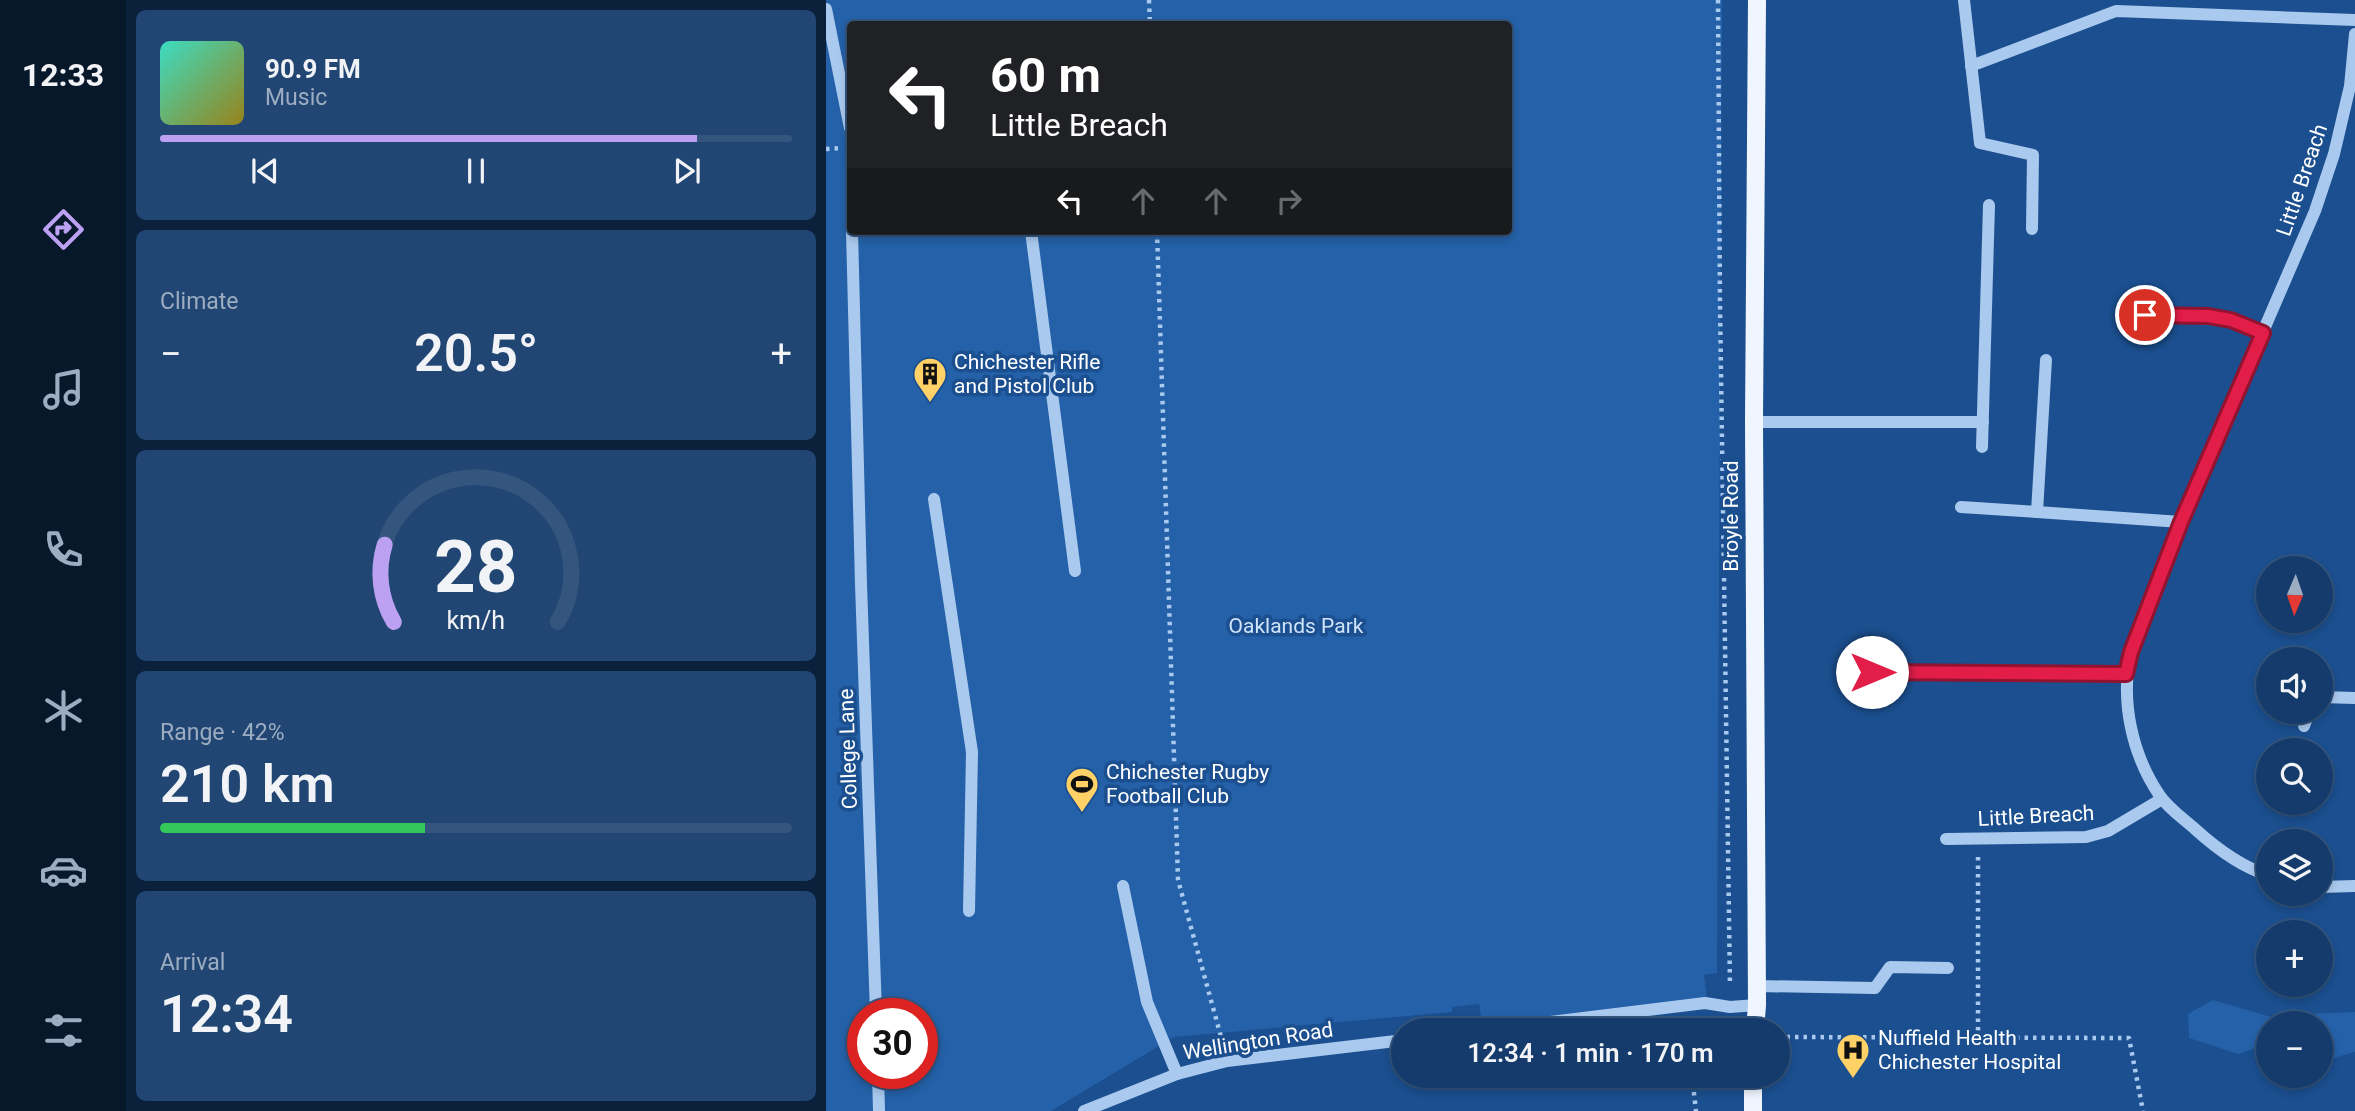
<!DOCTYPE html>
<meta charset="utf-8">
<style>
body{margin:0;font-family:Roboto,sans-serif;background:#214673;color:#f1f3f6;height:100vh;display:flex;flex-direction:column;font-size:26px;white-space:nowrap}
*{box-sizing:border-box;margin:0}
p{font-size:23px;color:#9dadc1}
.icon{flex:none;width:38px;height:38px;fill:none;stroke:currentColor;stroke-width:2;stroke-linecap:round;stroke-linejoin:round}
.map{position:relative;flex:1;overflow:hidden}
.details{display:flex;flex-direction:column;gap:10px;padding:10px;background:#0b203b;width:700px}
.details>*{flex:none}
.banner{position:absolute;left:21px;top:21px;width:665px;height:214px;border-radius:7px;box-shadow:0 4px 10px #0003,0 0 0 2px #33557e;background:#202124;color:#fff;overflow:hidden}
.needle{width:46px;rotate:182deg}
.buttons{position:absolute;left:1430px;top:556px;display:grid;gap:14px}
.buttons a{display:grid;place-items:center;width:77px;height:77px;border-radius:50%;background:#143b6b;box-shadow:0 4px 10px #0003,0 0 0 2px #33557e;font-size:35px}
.speed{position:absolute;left:21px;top:998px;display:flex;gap:14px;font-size:35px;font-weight:700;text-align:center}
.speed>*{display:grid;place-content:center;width:91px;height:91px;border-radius:50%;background:#143b6b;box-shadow:0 4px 10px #0003,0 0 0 2px #33557e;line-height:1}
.speed .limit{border:10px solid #d22;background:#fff;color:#111}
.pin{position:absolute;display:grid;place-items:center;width:60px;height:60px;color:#fff;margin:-30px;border:4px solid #fff;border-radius:50%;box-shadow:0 2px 7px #0007}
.me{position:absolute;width:77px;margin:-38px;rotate:90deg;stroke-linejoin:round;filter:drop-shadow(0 0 5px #0008)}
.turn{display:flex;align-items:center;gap:24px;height:147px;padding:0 28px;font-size:32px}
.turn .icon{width:91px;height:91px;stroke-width:2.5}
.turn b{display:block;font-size:49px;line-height:60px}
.lanes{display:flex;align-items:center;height:66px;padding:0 28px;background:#0003;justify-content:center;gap:35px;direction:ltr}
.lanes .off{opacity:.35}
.big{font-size:52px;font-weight:600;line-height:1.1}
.details .card{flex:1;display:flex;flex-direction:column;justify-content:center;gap:10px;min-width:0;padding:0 24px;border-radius:10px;background:#214673}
.details .dial{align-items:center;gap:0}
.dial svg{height:182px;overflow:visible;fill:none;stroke:#33557e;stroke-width:7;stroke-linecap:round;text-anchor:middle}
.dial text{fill:#f1f3f6;stroke:none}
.song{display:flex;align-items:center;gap:21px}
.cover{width:84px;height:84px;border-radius:10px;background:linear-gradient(135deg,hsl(170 70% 55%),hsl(50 70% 35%))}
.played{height:7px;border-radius:4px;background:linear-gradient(90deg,#bca0f2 85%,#33557e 85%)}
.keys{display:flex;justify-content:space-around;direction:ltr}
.heat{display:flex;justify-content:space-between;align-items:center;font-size:38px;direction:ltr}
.charge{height:10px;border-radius:5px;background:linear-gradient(90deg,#34c759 42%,#33557e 0)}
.trip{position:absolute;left:565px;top:1018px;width:399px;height:70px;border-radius:35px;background:#143b6b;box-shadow:0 4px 10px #0003,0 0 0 2px #33557e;font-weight:600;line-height:70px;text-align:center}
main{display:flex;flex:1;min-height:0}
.dock{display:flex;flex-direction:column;width:126px;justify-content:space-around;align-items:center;background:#08182b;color:#9dadc1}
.dock .icon{width:49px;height:49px}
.dock .current{color:#bca0f2}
.dock b{font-size:32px;color:#f1f3f6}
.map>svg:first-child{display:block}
.green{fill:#2461a8;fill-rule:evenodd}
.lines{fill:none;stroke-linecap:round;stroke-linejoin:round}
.path{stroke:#a9c9ee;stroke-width:4.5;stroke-dasharray:3.5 5;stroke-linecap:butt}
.minor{stroke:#a9c9ee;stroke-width:12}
.major{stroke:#f0f6ff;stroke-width:18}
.route-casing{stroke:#92132f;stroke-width:18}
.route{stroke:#e11d48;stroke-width:12}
.labels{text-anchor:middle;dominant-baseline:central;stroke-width:7;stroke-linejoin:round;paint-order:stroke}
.street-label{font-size:21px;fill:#fff;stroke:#1b4f8f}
.poi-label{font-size:21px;fill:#fff;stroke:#1b4f8f;text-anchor:start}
.park-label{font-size:21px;fill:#cfe3fa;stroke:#1b4f8f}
</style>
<main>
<nav class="dock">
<b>12:33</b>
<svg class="icon current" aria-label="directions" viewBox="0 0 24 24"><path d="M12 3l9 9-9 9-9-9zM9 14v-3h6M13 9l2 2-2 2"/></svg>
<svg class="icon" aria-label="music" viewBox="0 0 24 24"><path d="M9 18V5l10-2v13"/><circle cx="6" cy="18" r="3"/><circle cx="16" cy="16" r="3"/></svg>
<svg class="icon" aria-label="phone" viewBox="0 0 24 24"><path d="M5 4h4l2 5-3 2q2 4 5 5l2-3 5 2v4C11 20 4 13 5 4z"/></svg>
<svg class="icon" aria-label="climate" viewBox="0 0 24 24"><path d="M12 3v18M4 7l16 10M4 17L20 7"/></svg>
<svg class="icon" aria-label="car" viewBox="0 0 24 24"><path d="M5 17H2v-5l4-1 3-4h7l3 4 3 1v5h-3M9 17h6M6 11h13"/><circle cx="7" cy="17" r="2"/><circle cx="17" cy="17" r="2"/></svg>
<svg class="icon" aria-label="filters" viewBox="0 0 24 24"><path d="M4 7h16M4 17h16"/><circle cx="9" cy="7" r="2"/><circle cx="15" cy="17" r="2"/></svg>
</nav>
<section class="details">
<div class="card">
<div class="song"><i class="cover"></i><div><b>90.9 FM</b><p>Music</p></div></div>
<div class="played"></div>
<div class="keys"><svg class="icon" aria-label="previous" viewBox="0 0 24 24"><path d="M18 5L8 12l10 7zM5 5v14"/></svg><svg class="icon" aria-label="pause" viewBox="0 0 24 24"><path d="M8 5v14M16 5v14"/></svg><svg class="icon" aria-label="next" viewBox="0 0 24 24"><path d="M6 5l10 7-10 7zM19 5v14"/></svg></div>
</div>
<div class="card"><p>Climate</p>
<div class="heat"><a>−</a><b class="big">20.5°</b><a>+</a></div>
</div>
<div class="card dial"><svg viewBox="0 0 100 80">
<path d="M14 69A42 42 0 1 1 86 69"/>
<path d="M14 69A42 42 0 0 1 10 35" stroke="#bca0f2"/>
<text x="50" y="56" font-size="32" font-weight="700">28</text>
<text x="50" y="72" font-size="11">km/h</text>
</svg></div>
<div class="card"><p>Range · 42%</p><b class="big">210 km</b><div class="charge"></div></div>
<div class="card"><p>Arrival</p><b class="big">12:34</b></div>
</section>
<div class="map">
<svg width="1529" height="1111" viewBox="0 0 1529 1111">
<rect width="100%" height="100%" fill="#1b4f8f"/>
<g class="green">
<path d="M0 0H896L891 973 878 975 881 999 657 1027 653 1004 626 1007V1012L348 1037 225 1111H0ZM24 24H682V231H24ZM37 1013H96V1073H37Z"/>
<polygon points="1387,1000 1462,1022 1479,1014 1529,1012 1529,1052 1500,1060 1495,1059 1494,1024 1442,1024 1442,1044 1412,1054 1363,1038 1362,1014"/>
</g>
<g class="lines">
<g class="path">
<polyline points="323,0 324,24"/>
<polyline points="892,0 894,304 904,986"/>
<polyline points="0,149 17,148"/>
<polyline points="331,231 352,880 397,1044"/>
<polyline points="1152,857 1152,1038"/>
<polyline points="952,1037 1303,1038 1317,1111"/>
<polyline points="863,1076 867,1085 870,1111"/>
</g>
<g class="minor">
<polyline points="1138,0 1154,143 1207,155 1206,229"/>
<polyline points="0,9 24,128"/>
<polyline points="1145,66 1290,11 1529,20"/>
<polyline points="26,231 35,584 50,1013"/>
<polyline points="205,231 249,571"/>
<polyline points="1297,315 1383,316 1405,320 1437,333"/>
<polyline points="1220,360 1211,512 1355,522"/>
<polyline points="928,422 1157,422"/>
<polyline points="1156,447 1163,205"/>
<polyline points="108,499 146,752 143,911"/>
<polyline points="1135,507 1211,512"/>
<polyline points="1047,672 1300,674"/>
<polyline points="1494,697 1529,698"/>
<polyline points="1478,726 1483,712"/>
<polyline points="1120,839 1260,837 1282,831 1336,799"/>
<path d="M1442 875C1415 867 1390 848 1369 829 1358 819 1343 809 1334 796 1306 755 1294 701 1305 652L1355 522 1489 211 1508 154 1524 86 1529 34"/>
<polyline points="297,886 321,1002 351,1074"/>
<polyline points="1494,887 1529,886"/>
<polyline points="930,986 1049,988 1064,967 1122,968"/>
<polyline points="651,1031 879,1003 904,1007 931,1005"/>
<polyline points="52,1073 53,1111"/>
<polyline points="258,1111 351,1074 401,1061 578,1040"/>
</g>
<g class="major">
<polyline points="929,1031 931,1005 928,422 931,0"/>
<polyline points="927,1111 927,1076"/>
</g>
</g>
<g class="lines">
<defs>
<polyline id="route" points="1046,672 1300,674 1305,652 1355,522 1437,333 1405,320 1382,316 1319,315"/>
</defs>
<use href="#route" class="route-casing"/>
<use href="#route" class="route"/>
</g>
<defs>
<symbol id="building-pin" viewBox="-11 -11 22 30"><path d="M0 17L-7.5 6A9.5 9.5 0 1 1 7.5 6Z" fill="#ffd166" stroke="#1b4f8f"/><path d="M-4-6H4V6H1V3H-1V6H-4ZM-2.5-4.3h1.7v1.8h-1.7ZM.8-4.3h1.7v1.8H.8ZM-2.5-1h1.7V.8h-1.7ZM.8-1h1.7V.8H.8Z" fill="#111"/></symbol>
<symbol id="stadium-pin" viewBox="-11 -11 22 30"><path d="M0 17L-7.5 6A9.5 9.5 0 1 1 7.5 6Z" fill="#ffd166" stroke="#1b4f8f"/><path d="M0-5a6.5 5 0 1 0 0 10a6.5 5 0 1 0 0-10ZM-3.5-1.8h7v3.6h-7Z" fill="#111"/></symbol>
<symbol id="hospital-pin" viewBox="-11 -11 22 30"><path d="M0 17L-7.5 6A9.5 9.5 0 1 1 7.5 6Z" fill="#ffd166" stroke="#1b4f8f"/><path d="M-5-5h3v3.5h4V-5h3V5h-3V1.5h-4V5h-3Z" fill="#111"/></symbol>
</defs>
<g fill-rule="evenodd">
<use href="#building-pin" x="85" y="355" width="38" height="52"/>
<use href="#stadium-pin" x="237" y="765" width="38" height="52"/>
<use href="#hospital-pin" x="1008" y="1031" width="38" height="52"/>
</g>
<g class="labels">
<g class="street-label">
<text transform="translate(1476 180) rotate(-71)">Little Breach</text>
<text transform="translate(905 516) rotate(-90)">Broyle Road</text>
<text transform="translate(22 749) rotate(-92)">College Lane</text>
<text transform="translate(1210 816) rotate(-3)">Little Breach</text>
<text transform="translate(432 1041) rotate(-9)">Wellington Road</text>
</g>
<g class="poi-label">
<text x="128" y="362">Chichester Rifle<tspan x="128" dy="24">and Pistol Club</tspan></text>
<text x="280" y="772">Chichester Rugby<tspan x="280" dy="24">Football Club</tspan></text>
<text x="1052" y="1038">Nuffield Health<tspan x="1052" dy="24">Chichester Hospital</tspan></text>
</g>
<g class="park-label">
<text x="470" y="626">Oaklands Park</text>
</g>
</g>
</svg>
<div class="buttons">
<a><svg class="needle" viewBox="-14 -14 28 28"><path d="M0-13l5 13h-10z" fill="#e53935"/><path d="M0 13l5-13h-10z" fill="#9dadc1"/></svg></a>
<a><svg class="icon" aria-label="sound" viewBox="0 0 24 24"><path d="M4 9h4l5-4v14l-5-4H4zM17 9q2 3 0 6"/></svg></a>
<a><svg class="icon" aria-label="search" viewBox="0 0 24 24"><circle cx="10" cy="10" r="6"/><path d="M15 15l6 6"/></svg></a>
<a><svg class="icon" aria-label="layers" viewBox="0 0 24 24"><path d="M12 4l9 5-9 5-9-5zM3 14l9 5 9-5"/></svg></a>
<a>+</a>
<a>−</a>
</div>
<div class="speed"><div class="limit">30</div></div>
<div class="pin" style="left:1319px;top:315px;background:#d93025"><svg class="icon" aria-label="arrive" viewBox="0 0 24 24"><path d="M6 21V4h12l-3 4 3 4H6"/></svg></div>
<svg class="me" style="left:1046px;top:672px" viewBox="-20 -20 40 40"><circle r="19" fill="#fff"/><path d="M0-13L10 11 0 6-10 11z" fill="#e11d48"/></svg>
<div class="trip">12:34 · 1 min · 170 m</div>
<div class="banner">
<div class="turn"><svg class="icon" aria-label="left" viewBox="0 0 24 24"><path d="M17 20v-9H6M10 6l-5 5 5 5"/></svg><div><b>60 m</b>Little Breach</div></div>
<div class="lanes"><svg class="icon" aria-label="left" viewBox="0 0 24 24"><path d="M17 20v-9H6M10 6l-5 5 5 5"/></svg><svg class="icon off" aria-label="ahead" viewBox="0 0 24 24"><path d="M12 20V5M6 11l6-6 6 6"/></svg><svg class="icon off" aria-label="ahead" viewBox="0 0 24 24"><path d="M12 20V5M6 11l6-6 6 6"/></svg><svg class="icon off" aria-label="right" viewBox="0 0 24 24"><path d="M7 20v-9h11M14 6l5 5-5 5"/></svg></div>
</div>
</div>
</main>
